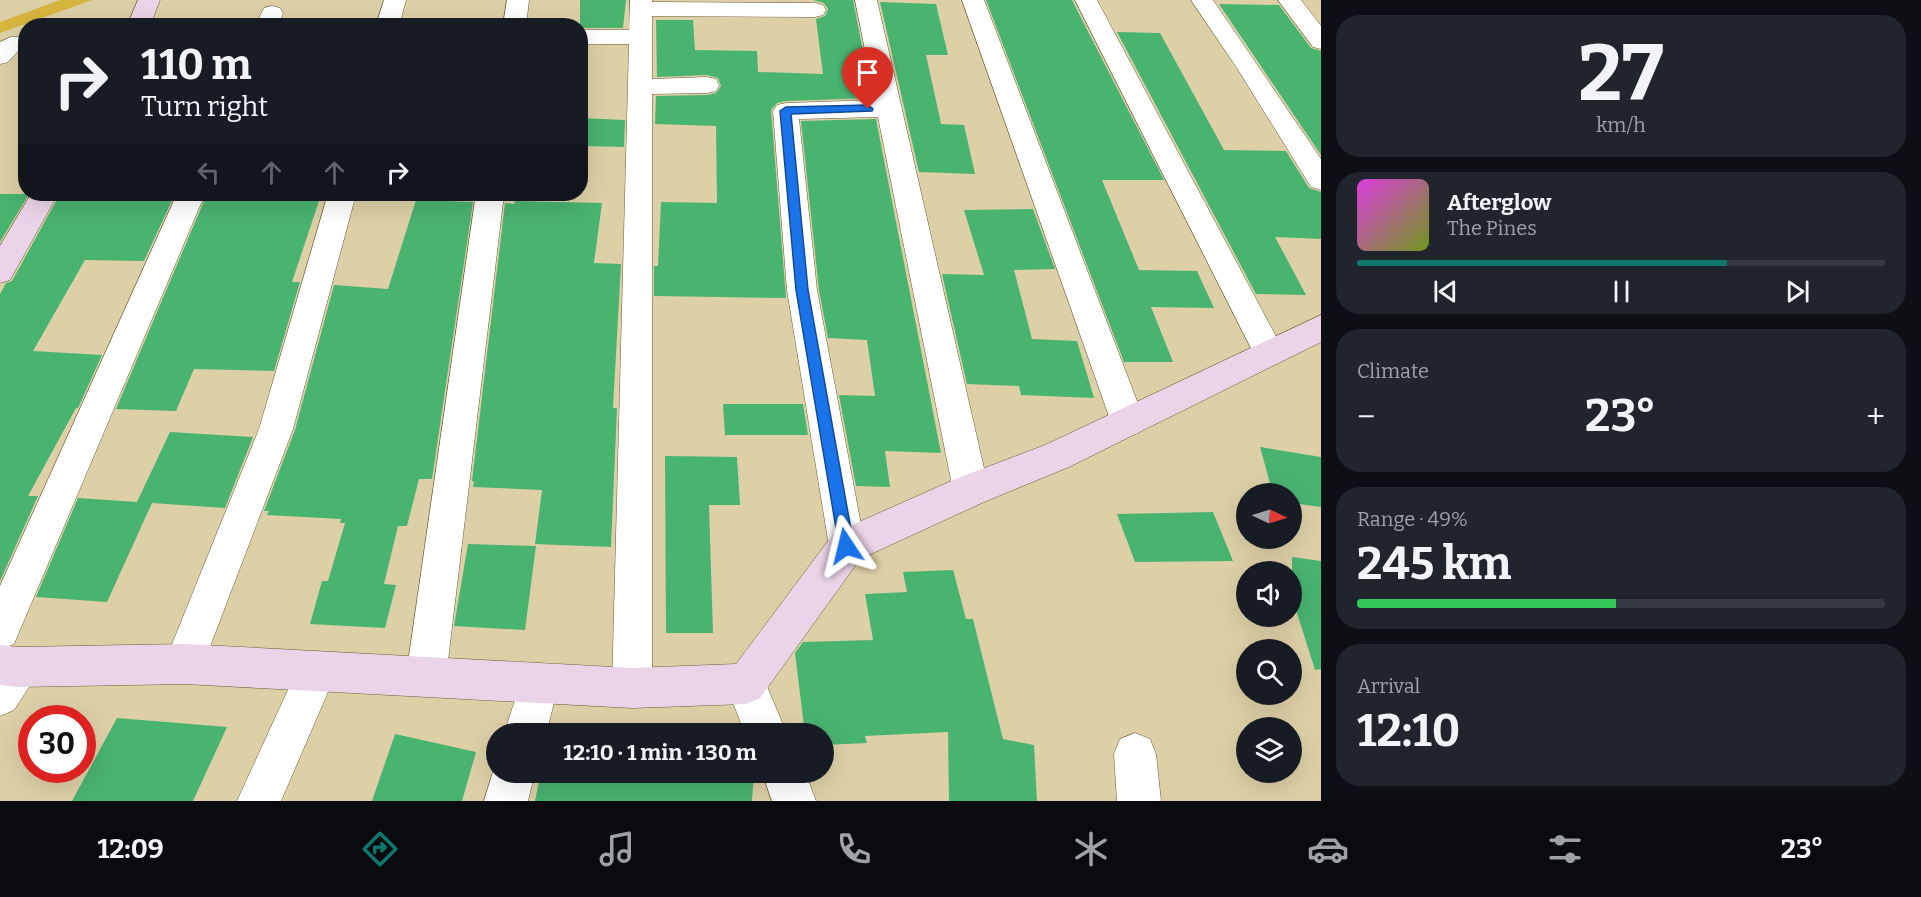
<!DOCTYPE html>
<meta charset="utf-8">
<style>
body{margin:0;font-family:Bitter,serif;background:#20242c;color:#f1f3f6;height:100vh;display:flex;flex-direction:column;font-size:22px;white-space:nowrap}
*{box-sizing:border-box;margin:0}
p{font-size:20px;color:#9ea1a6}
.icon{flex:none;width:33px;height:33px;fill:none;stroke:currentColor;stroke-width:2;stroke-linecap:round;stroke-linejoin:round}
.map{position:relative;flex:1;overflow:hidden}
.drawer{display:flex;flex-direction:column;gap:15px;padding:15px;background:#0d0f14;width:600px}
.drawer>*{flex:none}
.banner{position:absolute;left:18px;top:18px;width:570px;height:183px;border-radius:24px;box-shadow:0 6px 24px #0002;background:#171b24;color:#f1f3f6;overflow:hidden}
.needle{width:39px;rotate:94deg}
.buttons{position:absolute;left:1236px;top:483px;display:grid;gap:12px}
.buttons a{display:grid;place-items:center;width:66px;height:66px;border-radius:50%;background:#171b24;box-shadow:0 6px 24px #0002;font-size:30px}
.speed{position:absolute;left:18px;top:705px;display:flex;gap:12px;font-size:30px;font-weight:700;text-align:center}
.speed>*{display:grid;place-content:center;width:78px;height:78px;border-radius:50%;background:#171b24;box-shadow:0 6px 24px #0002;line-height:1}
.speed .limit{border:9px solid #d22;background:#fff;color:#111}
.pin{position:absolute;display:grid;place-items:center;width:51px;height:51px;color:#fff;margin:-62px -26px;border-radius:50% 50% 50% 0;rotate:-45deg;box-shadow:0 0 6px #0007}
.pin .icon{rotate:45deg}
.me{position:absolute;width:66px;margin:-33px;rotate:350deg;stroke-linejoin:round;filter:drop-shadow(0 0 4px #0008)}
.turn{display:flex;align-items:center;gap:21px;height:126px;padding:0 24px;font-size:27px}
.turn .icon{width:78px;height:78px;stroke-width:2.5}
.turn b{display:block;font-size:42px;line-height:51px}
.lanes{display:flex;align-items:center;height:57px;padding:0 24px;background:#0003;justify-content:center;gap:30px;direction:ltr}
.lanes .off{opacity:.35}
.big{font-size:45px;font-weight:700;line-height:1.1}
.drawer .widget{flex:1;display:flex;flex-direction:column;justify-content:center;gap:9px;min-width:0;padding:0 21px;border-radius:24px;background:#20242c}
.drawer .dial{align-items:center;gap:0}
.dial b{font-size:78px;line-height:1}
.song{display:flex;align-items:center;gap:18px}
.cover{width:72px;height:72px;border-radius:9px;background:linear-gradient(135deg,hsl(300 70% 55%),hsl(80 70% 35%))}
.played{height:6px;border-radius:3px;background:linear-gradient(90deg,#0f766e 70%,#363941 70%)}
.keys{display:flex;justify-content:space-around;direction:ltr}
.heat{display:flex;justify-content:space-between;align-items:center;font-size:33px;direction:ltr}
.charge{height:9px;border-radius:4px;background:linear-gradient(90deg,#34c759 49%,#363941 0)}
.trip{position:absolute;left:486px;top:723px;width:348px;height:60px;border-radius:30px;background:#171b24;box-shadow:0 6px 24px #0002;font-weight:700;line-height:60px;text-align:center}
.tabs{display:flex;height:96px;justify-content:space-around;align-items:center;background:#090b0e;color:#9ea1a6}
.tabs .icon{width:42px;height:42px}
.tabs .selected{color:#0f766e}
.tabs b{font-size:27px;color:#f1f3f6}
main{display:flex;flex:1;min-height:0}
.map>svg:first-child{display:block}
.water{fill:#d7b63f}
.building{fill:#49b370}
.lines{fill:none;stroke-linecap:round;stroke-linejoin:round}
.street-casing{stroke:#685d38;stroke-width:1}
.secondary-casing{stroke:#685d38;stroke-width:1}
.street{fill:#fff;fill-rule:evenodd}
.secondary{fill:#ebd4e7;fill-rule:evenodd}
.route{fill:#1a73e8;stroke:#114b97;stroke-width:1.5}
</style>
<main>
<div class="map">
<svg width="1321" height="801" viewBox="0 0 1321 801">
<rect width="100%" height="100%" fill="#ddd0a7"/>
<polygon class="water" points="60,0 92,0 0,33 0,22"/>
<g class="building">
<polygon points="580,0 626,0 623,28 580,28"/>
<polygon points="813,0 853,0 872,98 786,101 777,103 771,110 786,298 654,296 654,266 658,266 661,202 717,203 716,126 655,124 656,96 707,95 716,93 721,86 718,78 707,75 657,77 656,20 693,20 695,50 757,51 758,72 823,74 816,19 825,16 828,9 824,3"/>
<polygon points="986,0 1072,0 1078,12 1164,180 1102,180 1139,270 1197,271 1214,308 1151,307 1173,362 1124,362"/>
<polygon points="880,2 936,4 948,55 926,55 940,119 941,124 964,125 975,174 919,172"/>
<polygon points="1219,4 1279,5 1311,48 1321,51 1321,155"/>
<polygon points="1117,32 1160,33 1224,150 1286,151 1309,188 1321,192 1321,239 1275,237 1306,295 1256,294"/>
<polygon points="580,118 625,120 624,147 580,146"/>
<polygon points="876,119 941,453 885,451 890,487 856,486 839,395 875,396 867,340 828,338 819,290 801,121"/>
<polygon points="0,194 29,194 0,242"/>
<polygon points="60,194 175,194 144,261 85,260 33,351 102,355 78,408 76,408 28,496 38,496 0,581 0,294 6,283 12,281"/>
<polygon points="207,194 254,194 253,196 320,198 292,282 300,282 274,371 194,369 176,411 116,409"/>
<polygon points="416,200 473,202 432,479 419,479 407,526 398,526 384,584 396,585 385,628 310,624 322,581 328,581 345,523 340,523 341,519 267,515 269,511 264,511 295,430 334,285 388,289"/>
<polygon points="515,201 602,203 594,263 621,264 613,408 617,408 611,547 535,544 542,490 473,487 474,482 472,481 505,203 514,204"/>
<polygon points="1033,209 1055,269 1014,270 1032,339 1077,341 1094,398 1021,395 1019,386 967,384 942,274 984,275 964,210"/>
<polygon points="723,404 803,404 808,435 725,435"/>
<polygon points="170,432 253,437 225,508 152,503 107,602 36,597 78,498 137,502"/>
<polygon points="1260,447 1321,457 1321,507 1292,503 1292,494 1273,494"/>
<polygon points="665,456 737,457 740,505 709,505 713,633 666,633"/>
<polygon points="1213,512 1233,561 1135,562 1117,514"/>
<polygon points="468,544 536,546 525,630 454,626"/>
<polygon points="1292,557 1321,561 1321,669 1315,670 1292,597"/>
<polygon points="953,570 966,619 973,619 1003,739 1034,745 1037,801 949,801 948,732 865,736 867,743 824,745 824,734 805,734 795,653 803,642 873,640 865,594 907,592 903,572"/>
<polygon points="117,718 227,727 193,801 72,801"/>
<polygon points="395,734 476,752 462,801 372,801"/>
<polygon points="541,772 754,772 752,801 535,801"/>
</g>
<g class="lines">
<defs>
<g id="street">
<polygon points="384,0 406,0 399,26 376,26"/>
<polygon points="507,0 529,0 526,26 503,26"/>
<polygon points="630,0 652,0 652,2 815,3 823,5 826,10 823,15 815,17 652,16 652,79 707,77 716,79 719,85 716,91 707,93 652,94 652,688 646,702 632,708 618,702 612,688 629,44 580,44 580,30 629,30"/>
<polygon points="855,0 877,0 989,490 984,502 971,506 958,502 953,490 878,117 799,119 817,290 865,546 860,559 847,564 834,559 829,546 787,290 773,111 777,105 786,103 875,100"/>
<polygon points="962,0 984,0 1145,422 1140,432 1128,437 1116,432 1111,422"/>
<polygon points="1075,0 1097,0 1280,344 1285,353 1280,362 1269,366 1258,362"/>
<polygon points="1191,0 1213,0 1321,159 1321,190 1311,187 1237,68"/>
<polygon points="1278,0 1301,0 1321,26 1321,49 1313,47"/>
<polygon points="272,6 280,8 283,13 278,26 255,26 264,8"/>
<polygon points="11,37 26,37 26,51 18,51 8,62 0,64 0,42"/>
<polygon points="177,194 205,194 14,644 0,650 0,586"/>
<polygon points="328,194 356,194 293,429 198,678 184,684 170,678 164,664 259,429"/>
<polygon points="476,194 504,194 446,677 440,691 426,697 412,691 406,677"/>
<polygon points="19,647 33,653 39,667 33,681 14,710 0,716 0,660 5,653"/>
<polygon points="317,651 331,657 337,671 281,801 237,801 303,657"/>
<polygon points="539,663 553,669 559,683 546,734 504,734 525,669"/>
<polygon points="746,664 760,670 787,734 745,734 726,684 732,670"/>
<polygon points="1135,733 1150,739 1156,754 1161,801 1117,801 1114,754 1120,739"/>
<polygon points="496,762 496,772 535,772 528,801 484,801"/>
<polygon points="762,772 805,772 816,801 772,801"/>
</g>
<g id="secondary">
<polygon points="138,0 160,0 150,26 127,26"/>
<polygon points="31,194 58,194 10,280 0,283 0,246"/>
<polygon points="1321,315 1321,342 1069,467 984,502 860,559 760,698 746,704 632,708 184,684 19,687 0,685 0,645 19,647 184,644 632,668 736,664 834,533 958,478 1045,445"/>
</g>
</defs>
<use href="#street" class="street-casing"/>
<use href="#secondary" class="secondary-casing"/>
<use href="#street" class="street"/>
<use href="#secondary" class="secondary"/>
</g>
<polygon class="route" points="868,105 873,109 872,111 791,114 808,290 854,546 852,551 846,553 841,551 839,546 796,290 780,111 786,107"/>
</svg>
<div class="buttons">
<a><svg class="needle" viewBox="-14 -14 28 28"><path d="M0-13l5 13h-10z" fill="#e53935"/><path d="M0 13l5-13h-10z" fill="#9ea1a6"/></svg></a>
<a><svg class="icon" aria-label="sound" viewBox="0 0 24 24"><path d="M4 9h4l5-4v14l-5-4H4zM17 9q2 3 0 6"/></svg></a>
<a><svg class="icon" aria-label="search" viewBox="0 0 24 24"><circle cx="10" cy="10" r="6"/><path d="M15 15l6 6"/></svg></a>
<a><svg class="icon" aria-label="layers" viewBox="0 0 24 24"><path d="M12 4l9 5-9 5-9-5zM3 14l9 5 9-5"/></svg></a>
</div>
<div class="speed"><div class="limit">30</div></div>
<div class="pin" style="left:868px;top:109px;background:#d93025"><svg class="icon" aria-label="arrive" viewBox="0 0 24 24"><path d="M6 21V4h12l-3 4 3 4H6"/></svg></div>
<svg class="me" style="left:846px;top:546px" viewBox="-20 -20 40 40"><path d="M0-17L14 15 0 8-14 15z" fill="#1a73e8" stroke="#fff" stroke-width="4"/></svg>
<div class="trip">12:10 · 1 min · 130 m</div>
<div class="banner">
<div class="turn"><svg class="icon" aria-label="right" viewBox="0 0 24 24"><path d="M7 20v-9h11M14 6l5 5-5 5"/></svg><div><b>110 m</b>Turn right</div></div>
<div class="lanes"><svg class="icon off" aria-label="left" viewBox="0 0 24 24"><path d="M17 20v-9H6M10 6l-5 5 5 5"/></svg><svg class="icon off" aria-label="ahead" viewBox="0 0 24 24"><path d="M12 20V5M6 11l6-6 6 6"/></svg><svg class="icon off" aria-label="ahead" viewBox="0 0 24 24"><path d="M12 20V5M6 11l6-6 6 6"/></svg><svg class="icon" aria-label="right" viewBox="0 0 24 24"><path d="M7 20v-9h11M14 6l5 5-5 5"/></svg></div>
</div>
</div>
<section class="drawer">
<div class="widget dial"><b>27</b><p>km/h</p></div>
<div class="widget">
<div class="song"><i class="cover"></i><div><b>Afterglow</b><p>The Pines</p></div></div>
<div class="played"></div>
<div class="keys"><svg class="icon" aria-label="previous" viewBox="0 0 24 24"><path d="M18 5L8 12l10 7zM5 5v14"/></svg><svg class="icon" aria-label="pause" viewBox="0 0 24 24"><path d="M8 5v14M16 5v14"/></svg><svg class="icon" aria-label="next" viewBox="0 0 24 24"><path d="M6 5l10 7-10 7zM19 5v14"/></svg></div>
</div>
<div class="widget"><p>Climate</p>
<div class="heat"><a>−</a><b class="big">23°</b><a>+</a></div>
</div>
<div class="widget"><p>Range · 49%</p><b class="big">245 km</b><div class="charge"></div></div>
<div class="widget"><p>Arrival</p><b class="big">12:10</b></div>
</section>
</main>
<nav class="tabs">
<b>12:09</b>
<svg class="icon selected" aria-label="directions" viewBox="0 0 24 24"><path d="M12 3l9 9-9 9-9-9zM9 14v-3h6M13 9l2 2-2 2"/></svg>
<svg class="icon" aria-label="music" viewBox="0 0 24 24"><path d="M9 18V5l10-2v13"/><circle cx="6" cy="18" r="3"/><circle cx="16" cy="16" r="3"/></svg>
<svg class="icon" aria-label="phone" viewBox="0 0 24 24"><path d="M5 4h4l2 5-3 2q2 4 5 5l2-3 5 2v4C11 20 4 13 5 4z"/></svg>
<svg class="icon" aria-label="climate" viewBox="0 0 24 24"><path d="M12 3v18M4 7l16 10M4 17L20 7"/></svg>
<svg class="icon" aria-label="car" viewBox="0 0 24 24"><path d="M5 17H2v-5l4-1 3-4h7l3 4 3 1v5h-3M9 17h6M6 11h13"/><circle cx="7" cy="17" r="2"/><circle cx="17" cy="17" r="2"/></svg>
<svg class="icon" aria-label="filters" viewBox="0 0 24 24"><path d="M4 7h16M4 17h16"/><circle cx="9" cy="7" r="2"/><circle cx="15" cy="17" r="2"/></svg>
<b>23°</b>
</nav>
